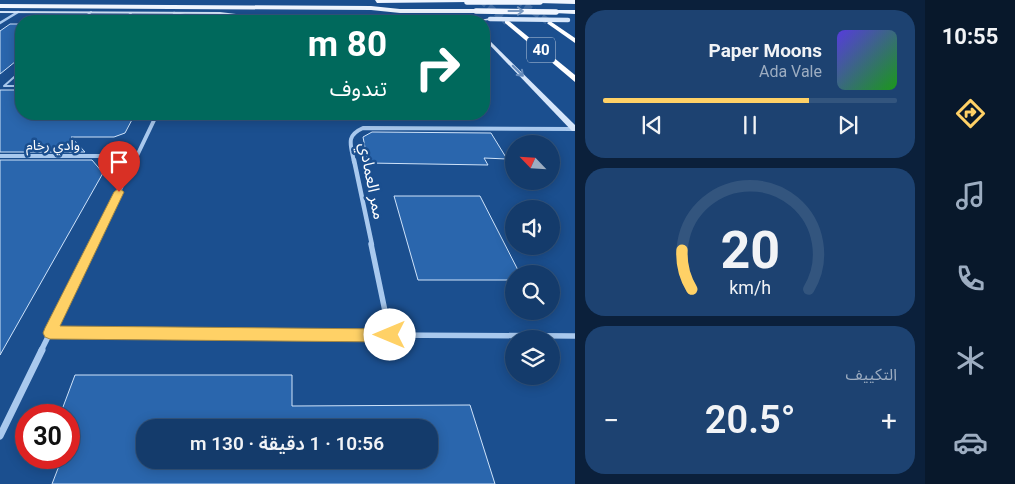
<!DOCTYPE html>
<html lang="ar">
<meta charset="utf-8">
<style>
body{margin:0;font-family:Roboto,"Noto Sans Arabic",sans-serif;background:#1d4271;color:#f1f3f6;direction:rtl;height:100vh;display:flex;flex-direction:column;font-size:19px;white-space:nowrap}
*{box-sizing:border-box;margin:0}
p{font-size:16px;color:#9dadc1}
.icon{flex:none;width:28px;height:28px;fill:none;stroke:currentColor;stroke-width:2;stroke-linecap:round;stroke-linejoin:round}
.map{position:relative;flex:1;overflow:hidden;direction:ltr}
.panel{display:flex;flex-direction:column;gap:10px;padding:10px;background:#0b203b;width:350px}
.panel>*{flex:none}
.top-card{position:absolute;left:15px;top:15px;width:475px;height:105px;border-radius:20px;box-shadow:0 2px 12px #0003,0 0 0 1px #33557e;direction:rtl;background:#00695c;color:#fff;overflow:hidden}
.needle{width:32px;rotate:295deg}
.tools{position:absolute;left:505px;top:135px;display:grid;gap:10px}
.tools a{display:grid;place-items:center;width:55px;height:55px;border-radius:50%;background:#143b6b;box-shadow:0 2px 12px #0003,0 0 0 1px #33557e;font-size:25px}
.speed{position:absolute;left:15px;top:404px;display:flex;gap:10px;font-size:25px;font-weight:700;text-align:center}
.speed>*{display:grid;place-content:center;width:65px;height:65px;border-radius:50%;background:#143b6b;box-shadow:0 2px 12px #0003,0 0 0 1px #33557e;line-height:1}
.speed .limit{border:8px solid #d22;background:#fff;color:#111}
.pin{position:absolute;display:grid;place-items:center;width:42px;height:42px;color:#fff;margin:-51px -21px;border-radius:50% 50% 50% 0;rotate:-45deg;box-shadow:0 0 5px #0007}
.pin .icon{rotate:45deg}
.me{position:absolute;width:55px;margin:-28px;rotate:270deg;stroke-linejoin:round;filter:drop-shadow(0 0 4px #0008)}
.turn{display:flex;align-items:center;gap:18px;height:105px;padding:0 20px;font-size:22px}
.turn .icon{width:65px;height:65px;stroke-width:2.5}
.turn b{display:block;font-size:35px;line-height:42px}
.big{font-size:38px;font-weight:600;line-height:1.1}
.panel .widget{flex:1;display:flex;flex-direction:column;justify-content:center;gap:8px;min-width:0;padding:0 18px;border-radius:20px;background:#1d4271}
.panel .dial{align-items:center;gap:0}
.dial svg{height:130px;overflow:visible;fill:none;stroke:#33557e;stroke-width:7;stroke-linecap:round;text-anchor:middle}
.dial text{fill:#f1f3f6;stroke:none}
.song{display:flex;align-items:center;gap:15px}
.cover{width:60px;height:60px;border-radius:8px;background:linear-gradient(135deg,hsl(250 70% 55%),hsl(120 70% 35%))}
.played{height:5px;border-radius:2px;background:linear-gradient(90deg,#ffd166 70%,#33557e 70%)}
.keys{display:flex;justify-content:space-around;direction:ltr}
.heat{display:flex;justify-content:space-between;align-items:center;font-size:28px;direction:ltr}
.trip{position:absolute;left:136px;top:419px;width:302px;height:50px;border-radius:20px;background:#143b6b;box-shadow:0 2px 12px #0003,0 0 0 1px #33557e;font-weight:600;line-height:50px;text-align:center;direction:rtl}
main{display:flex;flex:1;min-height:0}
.tabs{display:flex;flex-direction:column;width:90px;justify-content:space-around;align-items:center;background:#08182b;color:#9dadc1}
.tabs .icon{width:35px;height:35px}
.tabs .selected{color:#ffd166}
.tabs b{font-size:22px;color:#f1f3f6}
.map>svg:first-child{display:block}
.building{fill:#2a66ad;stroke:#cfe3fa;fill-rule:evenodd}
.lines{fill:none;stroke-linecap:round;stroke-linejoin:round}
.highway-tunnel{stroke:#3d69a0;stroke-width:7;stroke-dasharray:7 3;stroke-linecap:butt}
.lane{stroke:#a9c9ee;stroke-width:2}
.street-far4{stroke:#a9c9ee;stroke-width:2.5}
.street-far3{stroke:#a9c9ee;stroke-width:4}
.street-far2{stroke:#a9c9ee;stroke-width:4.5}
.street-far1{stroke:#a9c9ee;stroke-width:5.5}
.street{stroke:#a9c9ee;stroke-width:7}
.secondary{fill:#d6e6fa;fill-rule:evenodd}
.primary{fill:#f0f6ff;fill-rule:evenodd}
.highway{fill:#fff;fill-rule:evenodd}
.secondary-bridge{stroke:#d6e6fa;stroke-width:4.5}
.primary-bridge{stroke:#f0f6ff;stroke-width:5.5}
.oneway{stroke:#7b9ac1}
.oneway2{stroke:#668bba}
.route{fill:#ffd166;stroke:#a68842}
.labels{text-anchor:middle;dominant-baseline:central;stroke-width:5;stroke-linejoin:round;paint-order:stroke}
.far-street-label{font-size:14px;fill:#fff;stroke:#1b4f8f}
.shield{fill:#1b4f8f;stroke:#bbcadd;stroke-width:1}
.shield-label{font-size:15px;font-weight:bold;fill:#fff}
.street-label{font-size:16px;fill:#fff;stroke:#1b4f8f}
</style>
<main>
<nav class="tabs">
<b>10:55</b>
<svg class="icon selected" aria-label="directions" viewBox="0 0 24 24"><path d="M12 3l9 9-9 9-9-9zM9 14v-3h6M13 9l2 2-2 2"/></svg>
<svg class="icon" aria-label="music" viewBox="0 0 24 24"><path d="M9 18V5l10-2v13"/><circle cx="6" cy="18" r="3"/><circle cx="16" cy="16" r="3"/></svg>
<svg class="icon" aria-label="phone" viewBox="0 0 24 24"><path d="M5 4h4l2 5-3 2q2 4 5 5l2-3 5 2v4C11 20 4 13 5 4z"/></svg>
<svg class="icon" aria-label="climate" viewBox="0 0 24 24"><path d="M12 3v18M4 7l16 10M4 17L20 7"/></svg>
<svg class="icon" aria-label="car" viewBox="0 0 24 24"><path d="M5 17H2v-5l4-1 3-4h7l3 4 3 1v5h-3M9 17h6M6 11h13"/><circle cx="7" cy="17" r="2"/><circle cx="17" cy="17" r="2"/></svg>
</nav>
<section class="panel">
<div class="widget">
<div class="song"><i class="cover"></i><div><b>Paper Moons</b><p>Ada Vale</p></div></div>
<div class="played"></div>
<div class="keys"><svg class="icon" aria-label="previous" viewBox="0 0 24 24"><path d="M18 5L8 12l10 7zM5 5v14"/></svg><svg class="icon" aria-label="pause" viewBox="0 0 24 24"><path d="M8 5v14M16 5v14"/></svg><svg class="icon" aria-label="next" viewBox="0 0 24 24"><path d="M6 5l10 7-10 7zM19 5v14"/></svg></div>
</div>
<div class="widget dial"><svg viewBox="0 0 100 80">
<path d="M14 69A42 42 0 1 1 86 69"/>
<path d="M14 69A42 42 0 0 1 8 45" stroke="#ffd166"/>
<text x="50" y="56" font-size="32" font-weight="700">20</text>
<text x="50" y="72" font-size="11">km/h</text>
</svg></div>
<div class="widget"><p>التكييف</p>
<div class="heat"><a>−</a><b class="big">20.5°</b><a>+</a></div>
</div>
</section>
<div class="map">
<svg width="575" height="484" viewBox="0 0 575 484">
<rect width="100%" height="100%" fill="#1b4f8f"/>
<g class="building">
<polygon points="10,24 21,24 21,57 0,74 0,31"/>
<polygon points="0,90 21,90 21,114 135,114 125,133 114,137 71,137 85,152 0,152"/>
<polygon points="372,132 491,133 507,159 484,158 488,165 368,163 363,137"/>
<polygon points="0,160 92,160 103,173 0,355"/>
<polygon points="394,196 480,196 520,274 514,274 514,280 418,280"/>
<path d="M75 375H292V406L470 405 495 484H52L62 458H69V415H60ZM145 428H430V460H145Z"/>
</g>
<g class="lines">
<g class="highway-tunnel">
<polyline points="481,0 507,22"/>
<polyline points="517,0 550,23"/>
</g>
<g class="lane">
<polyline points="80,21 91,12"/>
<polyline points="122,21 131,13"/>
<polyline points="21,71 4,86 21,86"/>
</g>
<g class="street-far4">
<polyline points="174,13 198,18 202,21"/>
<polyline points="0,23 18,12"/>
</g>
<g class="street-far3">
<polyline points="0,156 136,156"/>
<polyline points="134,162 157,114"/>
<path d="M354 162C351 145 345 136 363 128L575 129"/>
</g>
<g class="street-far2">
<polyline points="354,160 372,245"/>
<polyline points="93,245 134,160"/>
</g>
<g class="street-far1">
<polyline points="371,244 390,335"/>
<polyline points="50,333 575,336"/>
<polyline points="41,351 94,244"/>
</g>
<polyline class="street" points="0,436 42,350"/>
<g class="secondary">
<polygon points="0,11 220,12 244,15 404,17 440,21 244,17 220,14 0,13"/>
<polygon points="490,18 492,20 475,21"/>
<polygon points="484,35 575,125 575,131 572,131 484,39"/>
</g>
<g class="primary">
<polygon points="375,0 467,0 470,2 377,3"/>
<polygon points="540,0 575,0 575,4 538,3"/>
<polygon points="0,4 371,6 400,9 476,9 479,11 476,13 400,13 371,10 0,8"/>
<polygon points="556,10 575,10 575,14 554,13"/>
</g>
<g class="highway">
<polygon points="505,21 509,21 575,75 575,82 505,23"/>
<polygon points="550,21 575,38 575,43 548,24 547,23"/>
</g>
<polyline class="secondary-bridge" points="490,19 568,20"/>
<g class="primary-bridge">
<polyline points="467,2 540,2"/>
<polyline points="476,11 556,12"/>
</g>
</g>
<defs><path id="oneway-shaft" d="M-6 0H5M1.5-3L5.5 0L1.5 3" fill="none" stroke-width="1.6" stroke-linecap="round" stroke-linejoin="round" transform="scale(1.25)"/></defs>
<use class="oneway" href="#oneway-shaft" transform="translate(516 11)"/>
<use class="oneway2" href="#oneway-shaft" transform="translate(518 71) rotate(45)"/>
<polygon class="route" points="119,188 124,192 60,326 390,329 394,331 397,335 394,340 390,342 50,339 45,337 43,333 45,328 114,192"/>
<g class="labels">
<g class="far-street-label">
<text x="53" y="145">وادي رخام</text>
</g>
<rect class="shield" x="527" y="37.5" width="28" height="25" rx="4"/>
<g class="shield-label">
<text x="541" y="50">40</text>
</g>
<g class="street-label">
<text transform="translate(372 181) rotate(79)">ممر العمادي</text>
</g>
</g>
</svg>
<div class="tools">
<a><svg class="needle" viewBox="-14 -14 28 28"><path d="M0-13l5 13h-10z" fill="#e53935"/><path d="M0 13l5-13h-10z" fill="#9dadc1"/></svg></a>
<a><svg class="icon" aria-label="sound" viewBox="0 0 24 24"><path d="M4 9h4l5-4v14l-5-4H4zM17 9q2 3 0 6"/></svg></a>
<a><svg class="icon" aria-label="search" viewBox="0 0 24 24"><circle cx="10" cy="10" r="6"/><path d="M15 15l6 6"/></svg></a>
<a><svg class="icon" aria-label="layers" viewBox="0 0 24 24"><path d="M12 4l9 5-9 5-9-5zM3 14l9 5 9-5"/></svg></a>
</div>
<div class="speed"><div class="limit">30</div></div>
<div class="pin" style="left:119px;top:192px;background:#d93025"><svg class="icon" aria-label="arrive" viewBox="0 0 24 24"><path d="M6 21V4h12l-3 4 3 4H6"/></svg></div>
<svg class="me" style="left:390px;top:335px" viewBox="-20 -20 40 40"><circle r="19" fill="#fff"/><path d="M0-13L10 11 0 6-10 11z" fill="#ffd166"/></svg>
<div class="trip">10:56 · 1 دقيقة · 130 m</div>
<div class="top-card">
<div class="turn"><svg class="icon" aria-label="right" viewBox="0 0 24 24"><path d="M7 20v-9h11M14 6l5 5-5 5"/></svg><div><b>80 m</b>تندوف</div></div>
</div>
</div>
</main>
